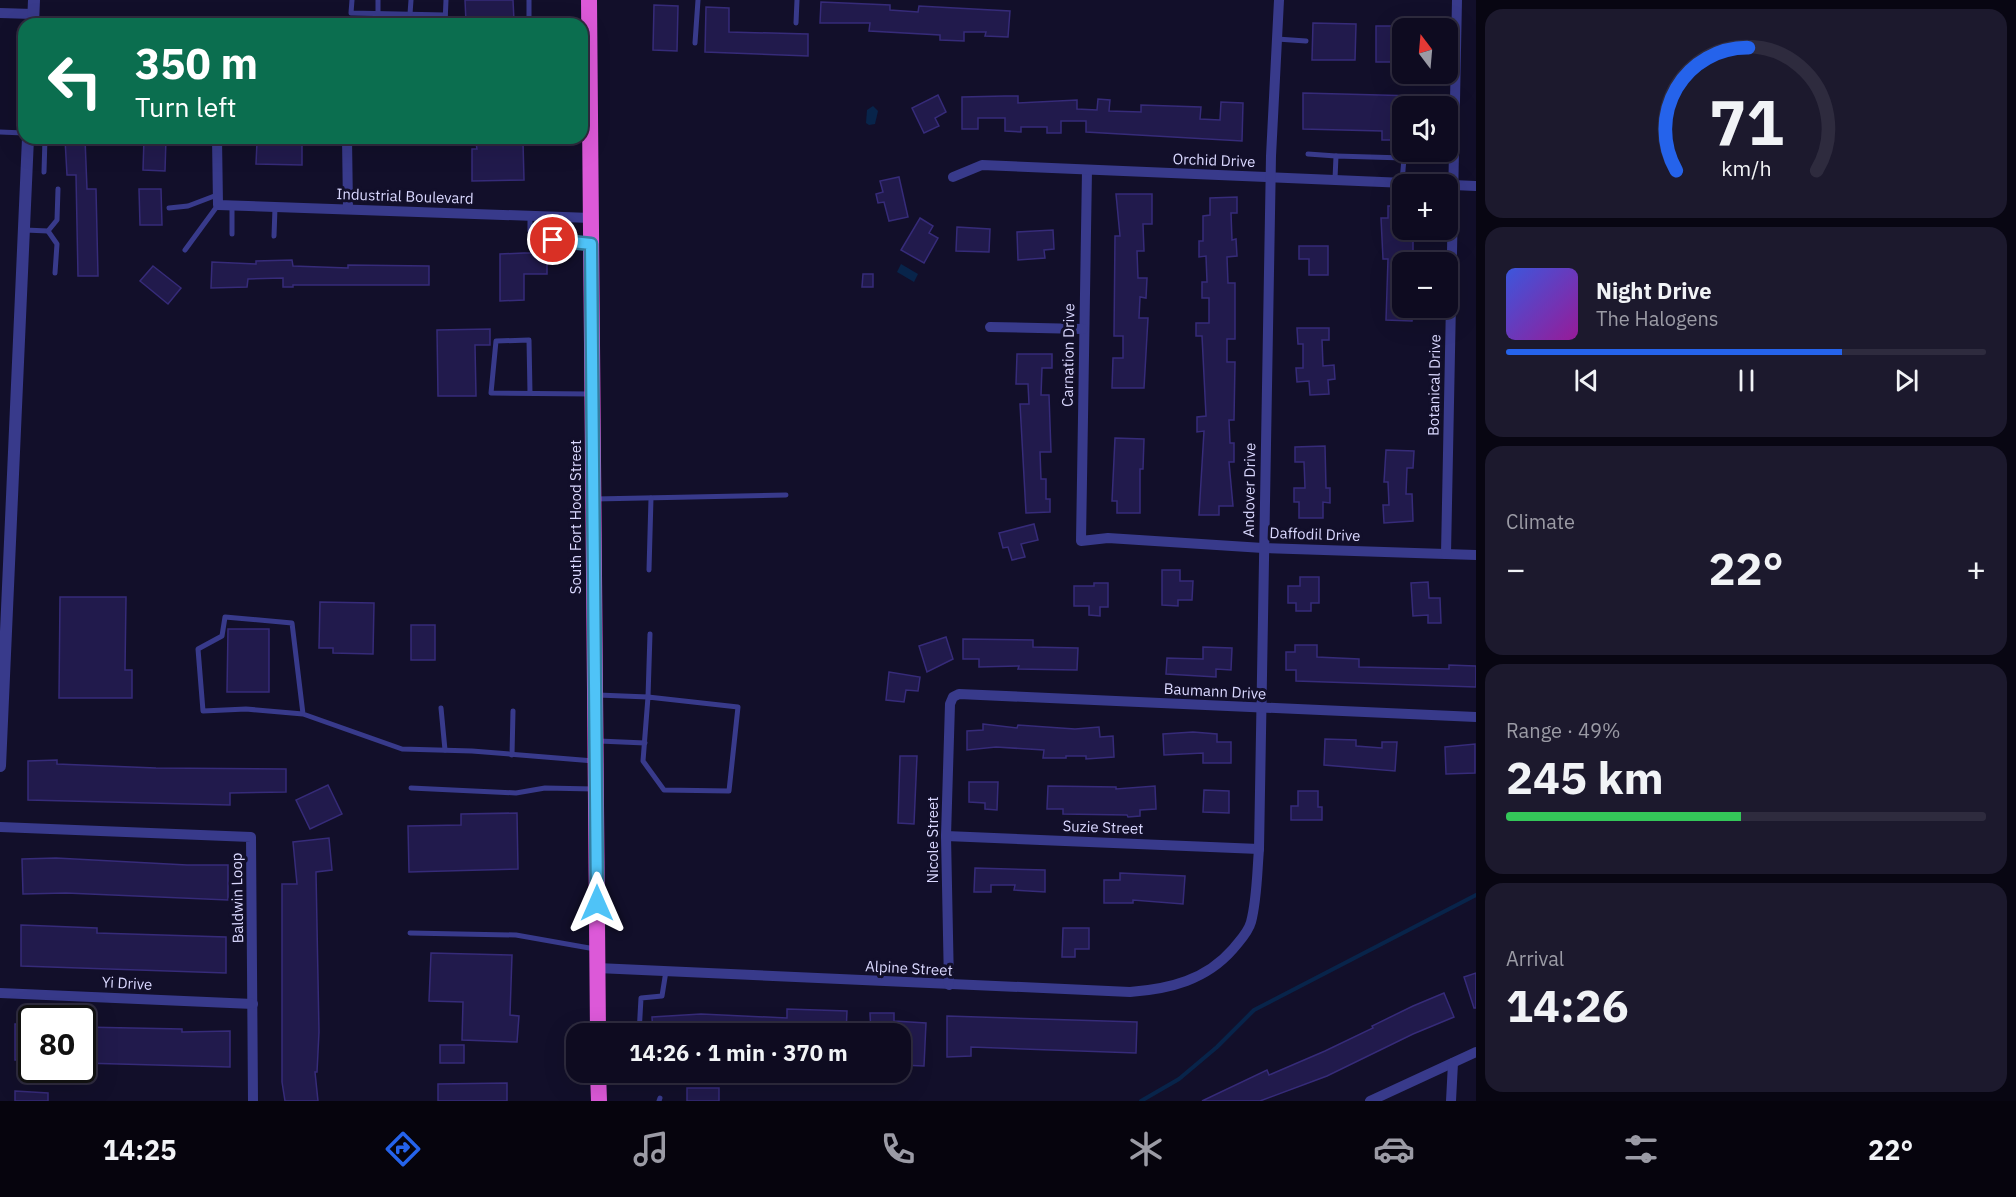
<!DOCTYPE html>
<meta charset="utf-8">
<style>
body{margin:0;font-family:"IBM Plex Sans",sans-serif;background:#1c192d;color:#f1f3f6;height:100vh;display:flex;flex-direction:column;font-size:22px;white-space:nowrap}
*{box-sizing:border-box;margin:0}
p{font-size:20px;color:#9b9ba5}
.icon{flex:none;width:33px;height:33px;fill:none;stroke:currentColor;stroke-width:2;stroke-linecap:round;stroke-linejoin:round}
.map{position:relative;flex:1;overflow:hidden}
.panel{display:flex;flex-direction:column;gap:9px;padding:9px;background:#080612;width:540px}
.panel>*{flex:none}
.hud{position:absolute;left:18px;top:18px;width:570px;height:126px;border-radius:18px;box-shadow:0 6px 24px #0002,0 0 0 2px #2e2b3e;background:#0b6e4f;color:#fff;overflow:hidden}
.needle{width:39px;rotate:344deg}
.buttons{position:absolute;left:1392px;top:18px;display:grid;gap:12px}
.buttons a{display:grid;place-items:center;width:66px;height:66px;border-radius:12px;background:#0e0b20;box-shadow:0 6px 24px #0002,0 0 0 2px #2e2b3e;font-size:30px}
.speed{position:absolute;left:18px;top:1005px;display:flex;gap:12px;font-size:30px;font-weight:700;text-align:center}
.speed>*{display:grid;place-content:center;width:78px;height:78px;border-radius:50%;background:#0e0b20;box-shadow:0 6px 24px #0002,0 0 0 2px #2e2b3e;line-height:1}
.speed .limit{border:3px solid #111;border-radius:9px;background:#fff;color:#111}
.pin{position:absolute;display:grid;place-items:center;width:51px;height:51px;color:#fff;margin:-26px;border:3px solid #fff;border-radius:50%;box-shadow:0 2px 6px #0007}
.me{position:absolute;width:66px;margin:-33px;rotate:0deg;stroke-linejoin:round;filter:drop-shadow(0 0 4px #0008)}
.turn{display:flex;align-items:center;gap:21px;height:126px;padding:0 18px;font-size:27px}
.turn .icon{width:78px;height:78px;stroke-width:2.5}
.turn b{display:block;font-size:42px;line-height:51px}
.big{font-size:45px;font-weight:800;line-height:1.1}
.panel .card{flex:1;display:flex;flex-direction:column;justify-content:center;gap:9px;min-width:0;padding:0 21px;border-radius:18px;background:#1c192d}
.panel .dial{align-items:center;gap:0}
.dial svg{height:156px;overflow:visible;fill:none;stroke:#2e2b3e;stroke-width:7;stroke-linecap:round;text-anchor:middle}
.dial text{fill:#f1f3f6;stroke:none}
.song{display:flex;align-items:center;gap:18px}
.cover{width:72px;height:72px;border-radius:9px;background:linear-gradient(135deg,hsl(230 70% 55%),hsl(300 70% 35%))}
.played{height:6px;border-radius:3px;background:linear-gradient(90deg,#2563eb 70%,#2e2b3e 70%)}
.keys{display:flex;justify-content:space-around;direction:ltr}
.heat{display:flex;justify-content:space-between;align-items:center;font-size:33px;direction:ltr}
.charge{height:9px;border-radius:4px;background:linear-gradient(90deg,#34c759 49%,#2e2b3e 0)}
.trip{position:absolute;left:566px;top:1023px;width:345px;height:60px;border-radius:18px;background:#0e0b20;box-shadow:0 6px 24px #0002,0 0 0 2px #2e2b3e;font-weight:800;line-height:60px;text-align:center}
.tabs{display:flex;height:96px;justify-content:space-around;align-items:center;background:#06040d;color:#9b9ba5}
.tabs .icon{width:42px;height:42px}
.tabs .current{color:#2563eb}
.tabs b{font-size:27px;color:#f1f3f6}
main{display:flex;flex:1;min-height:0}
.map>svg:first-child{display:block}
.water{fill:#08244a}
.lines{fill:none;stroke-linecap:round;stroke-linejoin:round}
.stream{stroke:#08244a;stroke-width:4}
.building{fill:#211a4c;stroke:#362b79;stroke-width:1.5}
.service{stroke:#383a8b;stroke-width:5}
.minor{stroke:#383a8b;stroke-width:10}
.tertiary{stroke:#383a8b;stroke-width:12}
.trunk{stroke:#dc59d8;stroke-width:16}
.route-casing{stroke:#337fa1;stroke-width:15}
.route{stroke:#4fc3f7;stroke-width:10}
.labels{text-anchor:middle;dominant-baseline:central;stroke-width:6;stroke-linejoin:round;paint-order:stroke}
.street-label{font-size:15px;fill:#dad8ff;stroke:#120f2a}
</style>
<main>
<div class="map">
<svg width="1476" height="1101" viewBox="0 0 1476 1101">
<rect width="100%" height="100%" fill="#120f2a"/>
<g class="water">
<polygon points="873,106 878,111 875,124 869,125 866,123 867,110"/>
<polygon points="901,264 918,274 914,282 897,272"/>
</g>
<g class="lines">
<polyline class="stream" points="1141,1101 1179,1079 1217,1047 1254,1010 1476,895"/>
</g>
<g class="building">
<polygon points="465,0 513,0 514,21 466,22"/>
<polygon points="821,2 890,5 890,10 918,12 919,6 1010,11 1008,37 985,36 986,32 964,32 964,41 940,40 940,35 869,31 870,23 820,23"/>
<polygon points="654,5 678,6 677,51 653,50"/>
<polygon points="706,7 729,8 729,32 808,34 808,56 705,52"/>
<polygon points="1313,23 1356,24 1355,60 1312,60"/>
<rect x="1376" y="26" width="26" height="36"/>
<polygon points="1303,93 1417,96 1417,106 1402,106 1402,133 1395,133 1395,140 1382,140 1382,131 1303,129"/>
<polygon points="938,95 946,112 935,118 939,126 924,133 912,108"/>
<polygon points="1005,96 1018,96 1018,103 1077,100 1077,109 1097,110 1098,99 1110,100 1109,111 1141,112 1141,105 1201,107 1200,119 1220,120 1221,102 1243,103 1242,141 1086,132 1086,121 1061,121 1061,133 1047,133 1047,127 1021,127 1021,132 1005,131 1005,118 978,118 978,129 962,129 962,97"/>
<polygon points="85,138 87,189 96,189 98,276 78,276 76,175 67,175 65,139"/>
<polygon points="144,138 166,138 165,171 143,170"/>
<polygon points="257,142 302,143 302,165 256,164"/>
<polygon points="523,142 524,180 472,181 472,149 477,149 476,143"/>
<polygon points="899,177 908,217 889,221 884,202 878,203 876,194 883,192 880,181"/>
<polygon points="139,189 161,189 162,225 140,225"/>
<polygon points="1116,194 1152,194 1152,224 1143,224 1144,251 1137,251 1138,278 1147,278 1146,298 1140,297 1139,318 1148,318 1144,388 1112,388 1113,358 1123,358 1123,336 1114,336 1115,236 1120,236"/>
<polygon points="1237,197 1237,213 1231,213 1232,240 1236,239 1237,256 1227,257 1228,283 1235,283 1235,339 1227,339 1227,362 1235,362 1234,420 1229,420 1230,443 1234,443 1234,462 1229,462 1233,506 1219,506 1219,515 1199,515 1204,431 1197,432 1197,417 1206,416 1202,336 1196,336 1196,323 1209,323 1209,298 1202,298 1202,282 1207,282 1206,256 1199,257 1199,241 1203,241 1203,216 1210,215 1210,198"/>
<polygon points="1388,206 1402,206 1402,230 1413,230 1413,262 1402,262 1402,308 1413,308 1412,321 1386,320 1388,259 1383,259 1381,218 1388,218"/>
<polygon points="920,218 933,226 929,233 938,238 924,263 901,250"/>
<polygon points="957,227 990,229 989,252 956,251"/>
<polygon points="1053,230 1054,249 1044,250 1045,258 1018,260 1017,232"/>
<polygon points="1299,246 1328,246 1328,275 1309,275 1309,259 1299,259"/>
<polygon points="524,253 547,253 547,274 524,274 524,300 500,301 500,254"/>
<polygon points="292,260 293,266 348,268 348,265 429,266 429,285 293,285 293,287 283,287 283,278 248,279 247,287 211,288 212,262 256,264 256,261"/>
<polygon points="153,266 181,288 168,304 140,281"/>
<polygon points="863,274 873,274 873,287 862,287"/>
<polygon points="1297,328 1329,328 1329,340 1322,340 1323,366 1334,365 1335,379 1328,380 1329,394 1310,395 1309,381 1297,382 1296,368 1303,368 1303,344 1298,344"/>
<polygon points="490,329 490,345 475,345 476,396 438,396 437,330"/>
<polygon points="1017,354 1052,354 1052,368 1042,368 1041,395 1049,395 1051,452 1040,452 1041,479 1046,479 1046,499 1050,499 1050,512 1026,513 1020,404 1029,404 1028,384 1016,384"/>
<polygon points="1115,438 1144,439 1143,469 1140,469 1140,513 1117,513 1117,501 1112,501"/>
<polygon points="1325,446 1326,488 1330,488 1330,503 1323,502 1323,518 1299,518 1299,502 1294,502 1294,488 1305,488 1304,462 1295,462 1295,447"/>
<polygon points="1386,450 1414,451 1413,468 1407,468 1406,494 1412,494 1413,521 1384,523 1383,505 1389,505 1388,482 1384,482"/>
<polygon points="1034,524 1038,540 1021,544 1025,557 1012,560 1008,547 1003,548 999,533"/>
<polygon points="1162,570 1180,570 1180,581 1193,581 1192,600 1178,600 1178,606 1162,605"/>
<polygon points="1300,577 1319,577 1319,603 1311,603 1311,611 1296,611 1296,603 1288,603 1288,586 1300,586"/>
<polygon points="1428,582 1429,598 1440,598 1441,623 1428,623 1428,615 1413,616 1411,583"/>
<polygon points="1094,583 1108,583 1108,607 1100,607 1100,616 1089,615 1089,606 1074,606 1074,586 1094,586"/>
<polygon points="60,597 126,597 125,670 132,670 132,698 59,698"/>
<polygon points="320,602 374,603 373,654 333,653 333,648 319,648"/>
<rect x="411" y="625" width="24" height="35"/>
<polygon points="228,629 269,629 269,692 227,692"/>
<polygon points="946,637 953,659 927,672 919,646"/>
<polygon points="963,639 1033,640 1033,647 1078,648 1077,670 1018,669 1019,666 979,667 979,659 963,659"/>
<polygon points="1295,645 1317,645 1317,657 1359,659 1359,667 1449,669 1449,665 1476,666 1476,687 1296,681 1296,670 1286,670 1286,652 1295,652"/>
<polygon points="1203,647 1232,648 1231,670 1216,669 1216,677 1166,674 1167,658 1203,659"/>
<polygon points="889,672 920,677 918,691 906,690 904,702 886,700"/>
<polygon points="983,724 1017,728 1018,725 1075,729 1099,727 1100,737 1113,736 1114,757 1086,759 1086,756 1066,756 1066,758 1043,758 1044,750 996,747 967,750 967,731 983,730"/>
<polygon points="1193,732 1217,734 1217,742 1231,742 1231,763 1203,763 1203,753 1164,755 1163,734"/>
<polygon points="1325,739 1356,740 1356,746 1382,748 1382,742 1397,742 1395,771 1324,765"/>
<polygon points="1475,744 1475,773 1446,774 1445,747"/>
<polygon points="900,756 917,756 914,824 898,823"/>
<polygon points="57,760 57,764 156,768 286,769 286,792 230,793 230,805 28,800 28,761"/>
<polygon points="969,782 998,782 997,810 985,809 985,803 969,802"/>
<polygon points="328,785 342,814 310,829 296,800"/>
<polygon points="1048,786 1116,787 1116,789 1155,786 1156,809 1140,810 1140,816 1128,817 1127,815 1063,814 1063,809 1047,809"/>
<polygon points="1204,790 1229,791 1229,813 1203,812"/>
<polygon points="1298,791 1318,791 1318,807 1322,807 1322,820 1291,820 1291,806 1298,806"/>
<polygon points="517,813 518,869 409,872 408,826 461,825 461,814"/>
<polygon points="329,838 332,870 316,872 319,1032 317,1072 315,1072 318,1101 285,1101 282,1082 282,884 297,884 293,842"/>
<polygon points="56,858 187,865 228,865 228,900 66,893 23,894 22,859"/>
<polygon points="975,868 1045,870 1045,892 1014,890 1015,885 991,885 991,892 974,892"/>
<polygon points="1120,873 1185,876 1183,904 1133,900 1133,903 1104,903 1104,880 1120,880"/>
<polygon points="21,925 97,928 97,933 226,937 226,973 21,966"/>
<polygon points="1063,928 1089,928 1089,949 1075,949 1075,957 1062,957"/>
<polygon points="431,953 512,955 510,1015 519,1016 517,1042 462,1040 463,1002 429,1001"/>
<polygon points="1476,973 1476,1008 1474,1008 1464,977"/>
<polygon points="1444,993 1454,1017 1413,1034 1327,1076 1260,1101 1202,1101 1267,1070 1269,1075 1325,1051 1373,1028 1372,1026 1413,1006"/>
<polygon points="787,1009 847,1011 846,1034 653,1034 652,1017 701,1014 787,1018"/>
<polygon points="870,1013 894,1013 894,1021 926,1023 924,1066 900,1065 902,1034 871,1034"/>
<polygon points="947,1016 1137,1022 1136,1053 971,1047 971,1056 947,1057"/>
<rect x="15" y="1024" width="17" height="36"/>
<polygon points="82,1027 182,1029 182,1032 230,1031 230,1067 82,1063"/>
<rect x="440" y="1045" width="24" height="18"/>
<polygon points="507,1083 507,1101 438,1101 438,1084"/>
<rect x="687" y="1088" width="32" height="13"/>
<polygon points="15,1091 48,1093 48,1101 15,1101"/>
</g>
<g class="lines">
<g class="service">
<polyline points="352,0 351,13 445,15"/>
<polyline points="378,13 378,0"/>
<polyline points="410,14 411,0"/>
<polyline points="796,23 797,0"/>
<polyline points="445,24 446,0"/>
<polyline points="529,24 529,0"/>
<polyline points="1277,39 1306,41"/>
<polyline points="695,43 698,0"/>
<polyline points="0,132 24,133"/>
<polyline points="1308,154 1336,156"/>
<polyline points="1404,158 1417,159"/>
<polyline points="44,172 45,138"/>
<polyline points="1335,179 1336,156 1404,158 1402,182"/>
<polyline points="169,208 188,206 217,195"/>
<polyline points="530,216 530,231 534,235 588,244"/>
<polyline points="25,230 48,231 57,220 58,189"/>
<polyline points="48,231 57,244 55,273"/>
<polyline points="232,234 232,206"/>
<polyline points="274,236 275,208"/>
<polyline points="185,250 218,205"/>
<polyline points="530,393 529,340 496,341 491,393 591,394"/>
<polyline points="595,499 786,495"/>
<polyline points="649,570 651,498"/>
<polyline points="598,695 648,697 650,634"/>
<polygon points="648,697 738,707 729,791 664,790 643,761"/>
<polyline points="441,708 445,750"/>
<polyline points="303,714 292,623 225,617 222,636 198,649 203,711 246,709 303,714 402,749 472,751 594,761"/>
<polyline points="599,741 645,743"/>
<polyline points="512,755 513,711"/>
<polyline points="411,788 516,793 545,788 594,789"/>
<polyline points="410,933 516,935 595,949"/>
<polyline points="639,1034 641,998 662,996 666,971"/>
<polyline points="659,1101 660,1098"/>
</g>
<g class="minor">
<polyline points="0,13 33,14"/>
<polyline points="217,138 218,205 591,218"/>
<polyline points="347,138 348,208"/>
<polyline points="1087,170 1081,541 1108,538 1263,548 1476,555"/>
<polyline points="953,177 982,165 1476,186"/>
<polyline points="990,327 1083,329"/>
<polyline points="1446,554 1457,0"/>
<polyline points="0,827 251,837 253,1101"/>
<polyline points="946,836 1259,849"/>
<path d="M597 968 1130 992C1170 989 1206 980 1233 949 1240 940 1248 933 1251 922 1257 899 1257 873 1259 849L1271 156 1279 0"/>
<polyline points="949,985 946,836 950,704 953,697 959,694 1476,717"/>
<polyline points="0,993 253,1004"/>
<polyline points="1370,1101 1476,1052"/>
<polyline points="1451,1101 1453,1063"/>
</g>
<g class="tertiary">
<polyline points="33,24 34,0"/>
<polyline points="0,766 28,138"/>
</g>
<g class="trunk">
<polyline points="589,0 598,1034"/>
<polyline points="598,1072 599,1101"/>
</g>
</g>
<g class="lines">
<defs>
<polyline id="route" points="553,240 591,244 597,903"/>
</defs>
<use href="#route" class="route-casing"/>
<use href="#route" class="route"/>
</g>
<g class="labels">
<g class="street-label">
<text transform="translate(1214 160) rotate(2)">Orchid Drive</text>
<text transform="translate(405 196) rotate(2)">Industrial Boulevard</text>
<text transform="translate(1068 355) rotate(-89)">Carnation Drive</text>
<text transform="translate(1434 385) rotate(-89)">Botanical Drive</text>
<text transform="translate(1249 490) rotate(-89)">Andover Drive</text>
<text transform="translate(575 517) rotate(-90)">South Fort Hood Street</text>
<text transform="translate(1315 534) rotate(2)">Daffodil Drive</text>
<text transform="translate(1215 691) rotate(3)">Baumann Drive</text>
<text transform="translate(1103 827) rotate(2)">Suzie Street</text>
<text transform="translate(932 840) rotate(-90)">Nicole Street</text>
<text transform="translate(237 898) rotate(-91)">Baldwin Loop</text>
<text transform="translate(909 968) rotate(3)">Alpine Street</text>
<text transform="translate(127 983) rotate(3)">Yi Drive</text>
</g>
</g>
</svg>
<div class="buttons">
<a><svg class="needle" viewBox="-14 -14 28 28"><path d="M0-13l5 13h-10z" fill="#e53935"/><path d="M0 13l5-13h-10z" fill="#9b9ba5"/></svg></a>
<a><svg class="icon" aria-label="sound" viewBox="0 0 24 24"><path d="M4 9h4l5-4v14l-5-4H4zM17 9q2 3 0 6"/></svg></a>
<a>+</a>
<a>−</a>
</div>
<div class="speed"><div class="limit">80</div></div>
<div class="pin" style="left:553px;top:240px;background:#d93025"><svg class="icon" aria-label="arrive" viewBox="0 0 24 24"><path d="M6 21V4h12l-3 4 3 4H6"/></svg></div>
<svg class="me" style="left:597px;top:903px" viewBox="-20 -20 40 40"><path d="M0-17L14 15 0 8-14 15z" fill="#4fc3f7" stroke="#fff" stroke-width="4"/></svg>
<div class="trip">14:26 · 1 min · 370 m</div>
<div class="hud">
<div class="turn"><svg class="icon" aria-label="left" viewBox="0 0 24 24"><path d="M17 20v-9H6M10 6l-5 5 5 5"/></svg><div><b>350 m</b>Turn left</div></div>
</div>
</div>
<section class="panel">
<div class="card dial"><svg viewBox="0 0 100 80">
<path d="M14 69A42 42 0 1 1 86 69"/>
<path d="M14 69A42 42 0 0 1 51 6" stroke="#2563eb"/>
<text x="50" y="56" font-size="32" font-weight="700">71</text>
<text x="50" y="72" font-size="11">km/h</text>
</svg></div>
<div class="card">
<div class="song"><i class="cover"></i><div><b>Night Drive</b><p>The Halogens</p></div></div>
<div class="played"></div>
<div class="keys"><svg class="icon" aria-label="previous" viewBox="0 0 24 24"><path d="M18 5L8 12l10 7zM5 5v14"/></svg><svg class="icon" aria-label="pause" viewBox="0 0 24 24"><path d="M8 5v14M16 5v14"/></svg><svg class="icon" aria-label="next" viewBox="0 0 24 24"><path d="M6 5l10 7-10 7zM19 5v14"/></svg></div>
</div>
<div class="card"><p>Climate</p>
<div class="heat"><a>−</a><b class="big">22°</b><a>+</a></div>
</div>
<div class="card"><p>Range · 49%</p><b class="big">245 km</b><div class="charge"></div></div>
<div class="card"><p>Arrival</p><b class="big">14:26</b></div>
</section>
</main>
<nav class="tabs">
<b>14:25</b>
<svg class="icon current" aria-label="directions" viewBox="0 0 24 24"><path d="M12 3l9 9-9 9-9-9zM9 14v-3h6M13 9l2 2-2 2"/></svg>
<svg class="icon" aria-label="music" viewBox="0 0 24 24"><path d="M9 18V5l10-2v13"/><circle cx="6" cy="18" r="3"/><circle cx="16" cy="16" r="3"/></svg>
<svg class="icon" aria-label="phone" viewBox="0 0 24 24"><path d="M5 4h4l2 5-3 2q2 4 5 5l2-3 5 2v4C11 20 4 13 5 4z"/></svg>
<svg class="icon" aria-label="climate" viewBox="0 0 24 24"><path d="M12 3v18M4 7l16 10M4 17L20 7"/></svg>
<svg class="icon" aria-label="car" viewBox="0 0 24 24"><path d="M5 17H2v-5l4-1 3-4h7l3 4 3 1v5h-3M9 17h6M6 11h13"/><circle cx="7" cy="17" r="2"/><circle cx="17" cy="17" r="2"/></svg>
<svg class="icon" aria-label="filters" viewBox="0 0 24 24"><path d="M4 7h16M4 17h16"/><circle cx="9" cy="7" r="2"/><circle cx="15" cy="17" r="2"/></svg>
<b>22°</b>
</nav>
